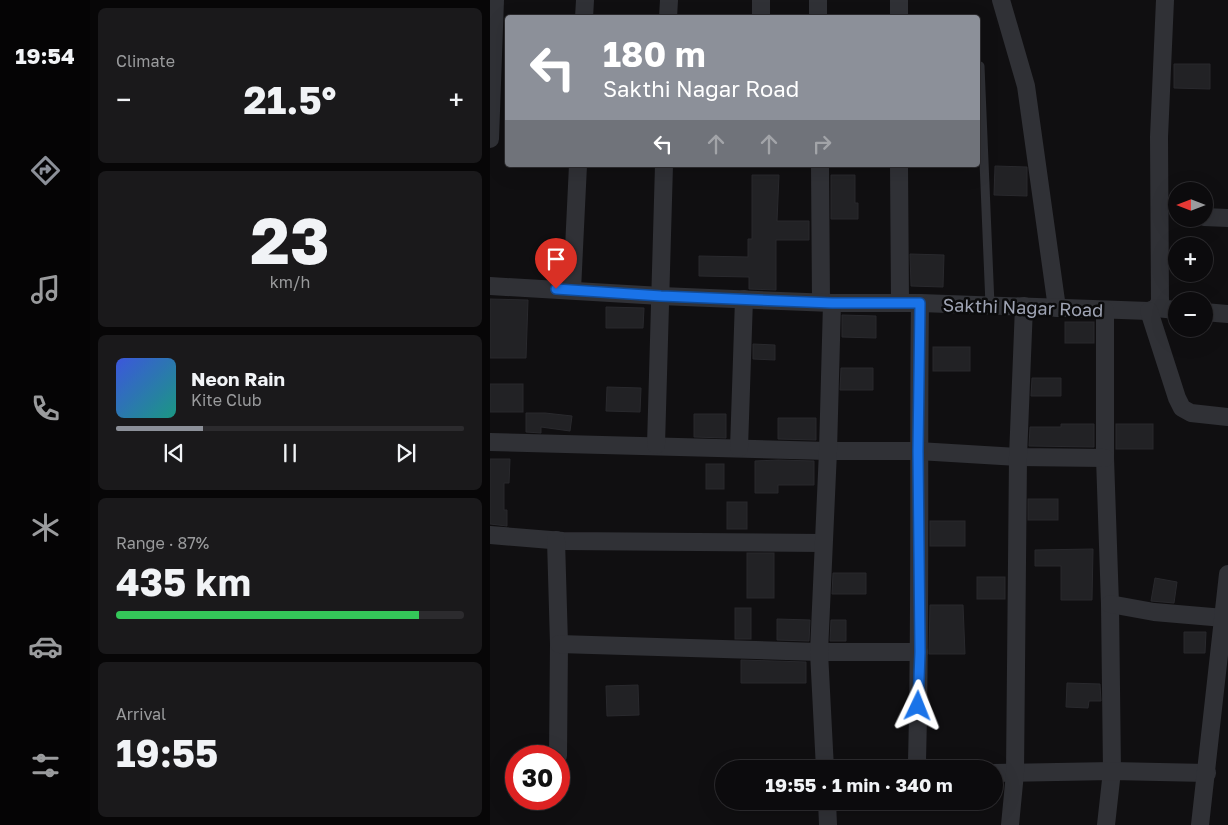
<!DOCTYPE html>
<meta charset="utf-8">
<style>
body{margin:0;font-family:"Golos Text",sans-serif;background:#1a191b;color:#f1f3f6;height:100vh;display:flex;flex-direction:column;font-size:19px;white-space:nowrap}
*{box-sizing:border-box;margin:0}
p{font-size:16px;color:#9a9b9d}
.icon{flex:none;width:28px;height:28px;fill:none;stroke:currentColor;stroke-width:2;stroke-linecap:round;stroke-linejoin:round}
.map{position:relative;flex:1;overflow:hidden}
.side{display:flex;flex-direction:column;gap:8px;padding:8px;background:#070607;width:400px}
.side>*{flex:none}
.hud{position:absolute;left:15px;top:15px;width:475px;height:152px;border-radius:5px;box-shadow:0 5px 20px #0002,0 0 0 1px #2c2b2e;background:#8c9099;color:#fff;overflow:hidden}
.needle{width:32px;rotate:270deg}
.buttons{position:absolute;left:678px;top:182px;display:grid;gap:10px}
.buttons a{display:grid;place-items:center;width:45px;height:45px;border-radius:50%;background:#0c0b0d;box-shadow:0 5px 20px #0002,0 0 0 1px #2c2b2e;font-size:25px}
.speed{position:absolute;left:15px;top:745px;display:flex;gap:10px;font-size:25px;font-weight:700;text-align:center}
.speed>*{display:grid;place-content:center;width:65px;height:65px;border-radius:50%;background:#0c0b0d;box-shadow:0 5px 20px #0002,0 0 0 1px #2c2b2e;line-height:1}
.speed .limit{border:8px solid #d22;background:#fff;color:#111}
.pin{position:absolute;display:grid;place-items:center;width:42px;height:42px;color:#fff;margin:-51px -21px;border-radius:50% 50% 50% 0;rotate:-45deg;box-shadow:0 0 5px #0007}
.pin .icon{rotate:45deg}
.me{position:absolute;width:55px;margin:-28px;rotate:2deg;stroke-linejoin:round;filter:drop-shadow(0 0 4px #0008)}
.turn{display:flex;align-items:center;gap:18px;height:105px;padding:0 15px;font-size:22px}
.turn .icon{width:65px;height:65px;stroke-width:2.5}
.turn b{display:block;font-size:35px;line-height:42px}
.lanes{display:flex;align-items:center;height:48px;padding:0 15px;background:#0003;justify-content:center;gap:25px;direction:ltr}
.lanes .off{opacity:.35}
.big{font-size:38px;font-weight:700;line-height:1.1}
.side .tile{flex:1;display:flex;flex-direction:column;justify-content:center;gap:8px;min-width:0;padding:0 18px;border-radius:8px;background:#1a191b}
.side .dial{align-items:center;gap:0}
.dial b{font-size:65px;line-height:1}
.song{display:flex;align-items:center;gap:15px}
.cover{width:60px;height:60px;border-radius:8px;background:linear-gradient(135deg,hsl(230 70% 55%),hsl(170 70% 35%))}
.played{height:5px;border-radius:2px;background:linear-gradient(90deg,#8c9099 25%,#2c2b2e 25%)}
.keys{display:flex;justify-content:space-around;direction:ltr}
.heat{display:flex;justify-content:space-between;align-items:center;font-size:28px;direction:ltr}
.charge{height:8px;border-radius:4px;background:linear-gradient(90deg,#34c759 87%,#2c2b2e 0)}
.trip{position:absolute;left:225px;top:760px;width:288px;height:50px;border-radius:25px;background:#0c0b0d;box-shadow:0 5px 20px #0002,0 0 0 1px #2c2b2e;font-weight:700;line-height:50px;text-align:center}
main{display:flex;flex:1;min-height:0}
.menu{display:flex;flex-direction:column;width:90px;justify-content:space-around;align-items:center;background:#050405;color:#9a9b9d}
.menu .icon{width:35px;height:35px}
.menu .on{color:#8c9099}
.menu b{font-size:22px;color:#f1f3f6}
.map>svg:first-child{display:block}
.building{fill:#222225;stroke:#29292d}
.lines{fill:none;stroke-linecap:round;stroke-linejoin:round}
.service{stroke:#303136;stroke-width:9}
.minor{stroke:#303136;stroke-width:18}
.route-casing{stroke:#114b97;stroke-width:12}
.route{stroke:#1a73e8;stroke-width:9}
.labels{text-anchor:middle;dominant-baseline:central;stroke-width:5;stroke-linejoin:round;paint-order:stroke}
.street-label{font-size:18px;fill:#9fa4b4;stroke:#0b0b0c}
</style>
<main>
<nav class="menu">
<b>19:54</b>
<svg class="icon on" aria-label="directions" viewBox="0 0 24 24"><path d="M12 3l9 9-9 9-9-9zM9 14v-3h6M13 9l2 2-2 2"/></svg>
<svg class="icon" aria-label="music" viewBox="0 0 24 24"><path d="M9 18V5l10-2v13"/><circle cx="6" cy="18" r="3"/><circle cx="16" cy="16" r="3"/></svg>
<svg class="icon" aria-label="phone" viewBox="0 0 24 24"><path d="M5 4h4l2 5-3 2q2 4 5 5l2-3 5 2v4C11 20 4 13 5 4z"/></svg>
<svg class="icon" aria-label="climate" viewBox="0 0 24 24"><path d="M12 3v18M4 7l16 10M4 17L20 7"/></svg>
<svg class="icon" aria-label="car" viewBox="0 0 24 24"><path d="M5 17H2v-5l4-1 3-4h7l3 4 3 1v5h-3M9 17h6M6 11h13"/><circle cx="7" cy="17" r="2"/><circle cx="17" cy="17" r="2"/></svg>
<svg class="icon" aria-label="filters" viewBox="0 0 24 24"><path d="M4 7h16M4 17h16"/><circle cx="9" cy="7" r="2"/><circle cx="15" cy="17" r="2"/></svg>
</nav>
<section class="side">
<div class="tile"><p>Climate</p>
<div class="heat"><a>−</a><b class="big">21.5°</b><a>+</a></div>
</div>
<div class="tile dial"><b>23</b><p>km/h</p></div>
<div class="tile">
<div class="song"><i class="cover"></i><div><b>Neon Rain</b><p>Kite Club</p></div></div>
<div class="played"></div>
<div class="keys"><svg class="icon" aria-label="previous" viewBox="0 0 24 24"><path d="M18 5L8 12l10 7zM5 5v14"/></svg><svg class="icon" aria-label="pause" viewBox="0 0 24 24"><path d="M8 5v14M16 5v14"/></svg><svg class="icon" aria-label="next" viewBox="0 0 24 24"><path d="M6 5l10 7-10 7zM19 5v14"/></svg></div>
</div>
<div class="tile"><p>Range · 87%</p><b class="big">435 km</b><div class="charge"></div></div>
<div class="tile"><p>Arrival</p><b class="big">19:55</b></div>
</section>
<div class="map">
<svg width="738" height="825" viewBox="0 0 738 825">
<rect width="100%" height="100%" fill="#100f11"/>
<g class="building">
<polygon points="684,64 720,64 720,89 684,88"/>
<polygon points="505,166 537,167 537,196 504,195"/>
<polygon points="262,175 289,175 287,221 319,221 319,240 286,240 286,290 259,289 259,277 209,276 209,256 258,257 258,239 262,239"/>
<polygon points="341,175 365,175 365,203 368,203 368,219 341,219"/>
<polygon points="420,254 454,255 453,287 421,286"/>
<polygon points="0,299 38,300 36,358 0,358"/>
<polygon points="116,307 154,308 153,328 116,328"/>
<polygon points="352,315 386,316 386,338 352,337"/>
<rect x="575" y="322" width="29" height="21"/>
<polygon points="263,344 285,345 285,360 263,359"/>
<rect x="443" y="347" width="37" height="24"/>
<polygon points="351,368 383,368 383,390 350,390"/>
<polygon points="542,378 571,378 571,396 541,396"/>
<rect x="0" y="384" width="33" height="28"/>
<polygon points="117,387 151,388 150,412 116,411"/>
<polygon points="36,413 55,413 82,416 80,431 51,427 51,433 36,432"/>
<polygon points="204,414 236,414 236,438 204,437"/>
<polygon points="288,418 326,418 326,440 288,439"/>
<polygon points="571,424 604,424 604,447 539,446 540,427 571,427"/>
<rect x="626" y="424" width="37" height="25"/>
<polygon points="0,459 20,459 19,483 14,483 14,510 17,510 17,526 0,524"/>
<polygon points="288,460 324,461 324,485 288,485 288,493 265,493 265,461"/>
<rect x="216" y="464" width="18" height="25"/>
<rect x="538" y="499" width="30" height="21"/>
<rect x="237" y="502" width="20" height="27"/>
<rect x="440" y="521" width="35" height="25"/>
<polygon points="603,549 602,600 571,600 571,566 545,566 545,550"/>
<rect x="257" y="553" width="27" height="45"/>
<polygon points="343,573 376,573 376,594 342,594"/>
<rect x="487" y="577" width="28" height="22"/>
<polygon points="665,578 687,582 684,603 661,601"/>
<polygon points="440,605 473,605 475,654 439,654"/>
<rect x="245" y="608" width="16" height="31"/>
<polygon points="287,619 320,620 319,641 287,640"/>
<polygon points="341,620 356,620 356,641 340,641"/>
<polygon points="694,632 716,632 715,653 694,653"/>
<polygon points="251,660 316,662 316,683 251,683"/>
<polygon points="577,683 610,684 611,701 599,701 598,708 576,707"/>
<polygon points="148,685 149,715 117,716 116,686"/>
</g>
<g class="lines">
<polyline class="service" points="490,66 500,305"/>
<g class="minor">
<polyline points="271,0 271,18"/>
<polyline points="328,0 328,18"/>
<polyline points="409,0 409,18"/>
<polyline points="511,0 536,86 567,308"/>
<polyline points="94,18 95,0"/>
<polyline points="178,18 179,0"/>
<polyline points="0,139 5,0"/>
<polyline points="330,165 331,302"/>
<polyline points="409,165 410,302"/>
<polyline points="714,217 738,218"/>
<polyline points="0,286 171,296 342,303 430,303 659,311 666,308 670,302 669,137 675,0"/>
<polyline points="82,290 88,165"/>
<path d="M430 303C428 455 431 608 427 761L432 769"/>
<polyline points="666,308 686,310"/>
<polyline points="615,310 615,458 620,604 622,771 616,825"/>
<polyline points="659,311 687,398 692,408 701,413 738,417"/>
<polyline points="714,312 738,314"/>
<polyline points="0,442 338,451 428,451 528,457 615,458"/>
<polyline points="166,445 174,165"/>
<polyline points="249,448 254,299"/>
<polyline points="0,535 73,541 333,543"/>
<polyline points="66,540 69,644 68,756"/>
<polyline points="620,604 664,612 734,618"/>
<polyline points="69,644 329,652 429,652"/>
<polyline points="335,769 329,652 338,451 342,303"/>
<polyline points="504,773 622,771 717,773"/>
<polyline points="337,801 338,825"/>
<polyline points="520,825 525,773 528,457 534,306"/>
<polyline points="710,825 738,574"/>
</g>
</g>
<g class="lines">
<defs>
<polyline id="route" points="66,289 171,296 342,303 430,303 428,451 430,652 428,706"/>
</defs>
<use href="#route" class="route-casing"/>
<use href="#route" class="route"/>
</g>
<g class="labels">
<g class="street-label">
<text transform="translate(533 307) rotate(2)">Sakthi Nagar Road</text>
</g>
</g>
</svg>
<div class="buttons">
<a><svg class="needle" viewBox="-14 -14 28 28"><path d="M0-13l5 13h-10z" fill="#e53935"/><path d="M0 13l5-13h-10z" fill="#9a9b9d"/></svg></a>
<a>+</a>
<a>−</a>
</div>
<div class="speed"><div class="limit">30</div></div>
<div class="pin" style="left:66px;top:289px;background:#d93025"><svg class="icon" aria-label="arrive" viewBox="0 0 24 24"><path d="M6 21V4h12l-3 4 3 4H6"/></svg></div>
<svg class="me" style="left:428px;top:706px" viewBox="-20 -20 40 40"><path d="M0-17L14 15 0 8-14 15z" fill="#1a73e8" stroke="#fff" stroke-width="4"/></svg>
<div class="trip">19:55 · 1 min · 340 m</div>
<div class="hud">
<div class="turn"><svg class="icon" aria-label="left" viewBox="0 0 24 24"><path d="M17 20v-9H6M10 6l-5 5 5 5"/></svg><div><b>180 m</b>Sakthi Nagar Road</div></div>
<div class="lanes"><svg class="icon" aria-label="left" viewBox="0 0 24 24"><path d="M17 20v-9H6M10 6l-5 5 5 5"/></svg><svg class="icon off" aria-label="ahead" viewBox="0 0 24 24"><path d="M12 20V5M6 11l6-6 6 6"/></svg><svg class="icon off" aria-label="ahead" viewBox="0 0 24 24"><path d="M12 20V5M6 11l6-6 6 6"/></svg><svg class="icon off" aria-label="right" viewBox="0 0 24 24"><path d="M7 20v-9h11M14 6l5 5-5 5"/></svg></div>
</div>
</div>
</main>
